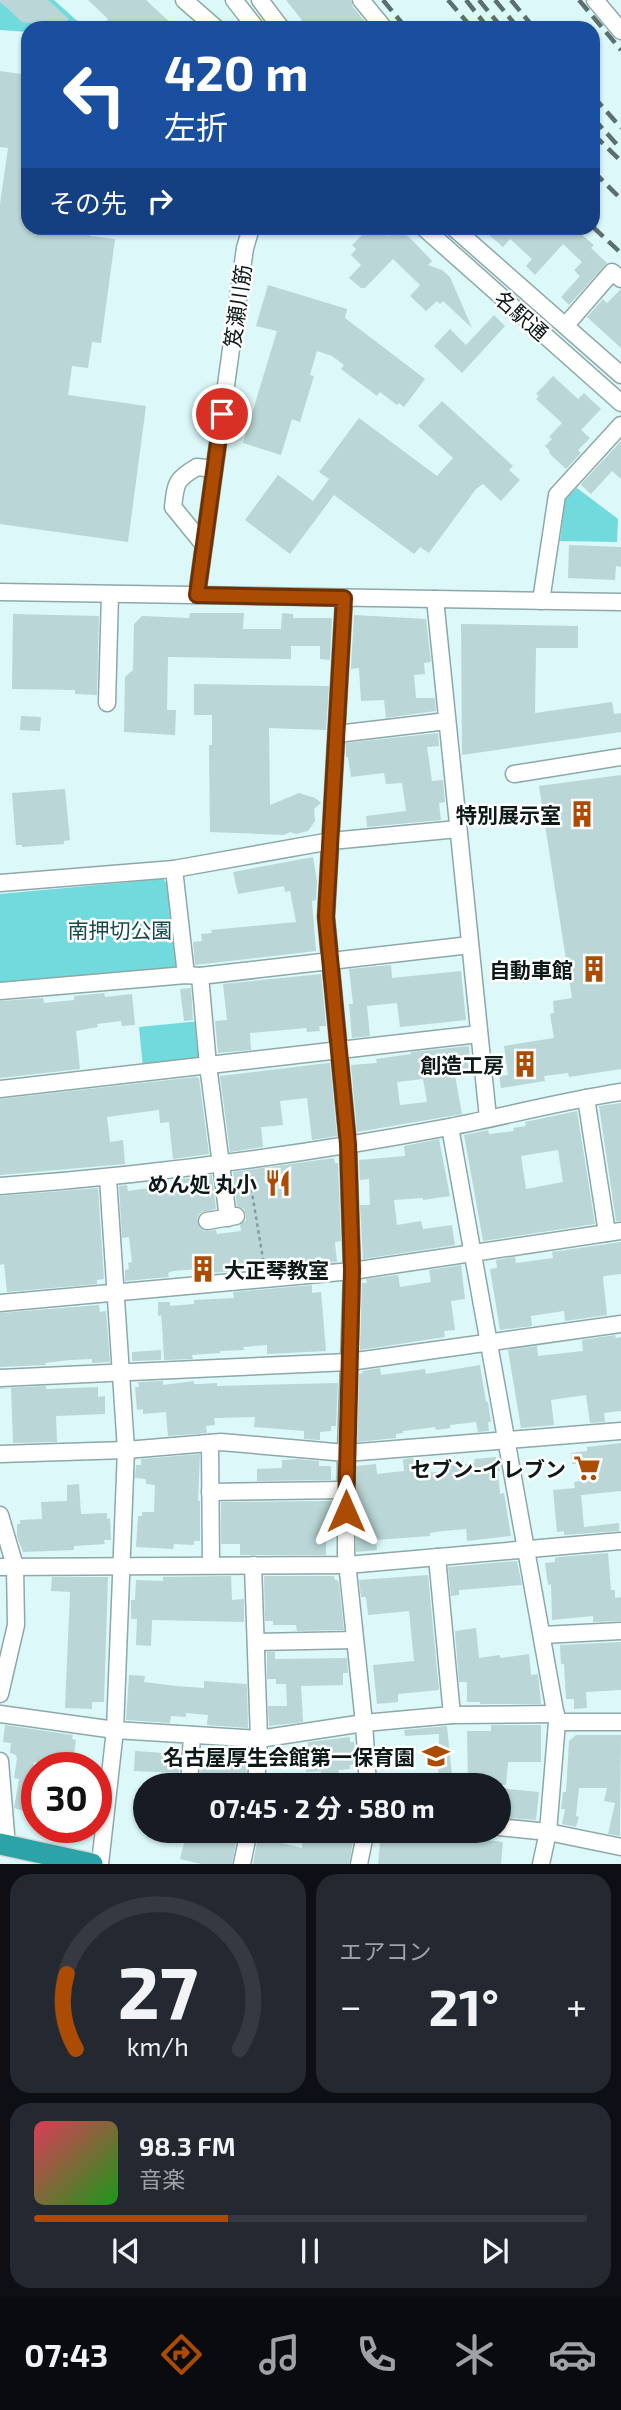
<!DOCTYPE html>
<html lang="ja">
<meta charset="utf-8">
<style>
body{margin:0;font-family:"Exo 2","Noto Sans JP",sans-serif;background:#242831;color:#f1f3f6;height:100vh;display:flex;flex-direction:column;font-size:26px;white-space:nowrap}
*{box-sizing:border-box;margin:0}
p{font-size:23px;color:#9ea1a6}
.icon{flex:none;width:38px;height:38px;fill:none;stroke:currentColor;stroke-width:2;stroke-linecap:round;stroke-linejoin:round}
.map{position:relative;height:1864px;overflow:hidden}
.sheet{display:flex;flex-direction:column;gap:10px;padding:10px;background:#0d0f14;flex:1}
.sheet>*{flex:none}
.guide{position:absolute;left:21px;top:21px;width:579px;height:214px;border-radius:21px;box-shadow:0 2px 5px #0004;background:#1a4fa0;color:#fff;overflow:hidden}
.speed{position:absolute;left:21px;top:1752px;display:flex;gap:14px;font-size:35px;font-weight:700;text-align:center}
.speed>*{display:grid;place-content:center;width:91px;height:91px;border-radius:50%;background:#171b24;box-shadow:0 2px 5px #0004;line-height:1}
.speed .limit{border:10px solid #d22;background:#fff;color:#111}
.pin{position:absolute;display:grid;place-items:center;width:60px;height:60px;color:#fff;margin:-30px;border:4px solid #fff;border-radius:50%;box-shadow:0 2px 7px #0007}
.me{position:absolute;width:77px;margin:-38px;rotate:0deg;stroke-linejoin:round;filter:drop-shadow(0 0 5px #0008)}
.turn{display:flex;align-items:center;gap:24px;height:147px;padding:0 28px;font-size:32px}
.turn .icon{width:91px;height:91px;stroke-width:2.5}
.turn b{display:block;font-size:49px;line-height:60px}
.then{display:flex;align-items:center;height:66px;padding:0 28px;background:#0003;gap:14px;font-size:26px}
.big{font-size:52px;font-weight:700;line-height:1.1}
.sheet .card{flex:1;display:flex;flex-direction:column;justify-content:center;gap:10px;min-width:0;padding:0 24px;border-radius:21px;background:#242831}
.sheet .dial{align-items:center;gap:0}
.dial svg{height:182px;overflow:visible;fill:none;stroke:#363941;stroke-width:7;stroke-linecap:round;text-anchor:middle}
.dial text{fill:#f1f3f6;stroke:none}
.song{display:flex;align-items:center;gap:21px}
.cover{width:84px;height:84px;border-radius:10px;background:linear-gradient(135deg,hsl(350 70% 55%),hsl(120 70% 35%))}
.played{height:7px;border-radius:4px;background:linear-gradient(90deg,#ac4c03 35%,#363941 35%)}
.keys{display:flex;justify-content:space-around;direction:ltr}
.heat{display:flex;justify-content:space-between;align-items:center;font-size:38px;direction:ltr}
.sheet .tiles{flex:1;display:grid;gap:10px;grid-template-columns:1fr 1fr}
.card:last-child{grid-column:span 2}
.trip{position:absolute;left:133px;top:1773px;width:378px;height:70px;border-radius:35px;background:#171b24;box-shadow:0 2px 5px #0004;font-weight:700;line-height:70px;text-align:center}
.dock{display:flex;height:112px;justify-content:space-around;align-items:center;background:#090b0e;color:#9ea1a6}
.dock .icon{width:49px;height:49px}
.dock .on{color:#ac4c03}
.dock b{font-size:32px;color:#f1f3f6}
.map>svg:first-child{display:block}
.green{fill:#70dadd}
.building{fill:#bad6d6;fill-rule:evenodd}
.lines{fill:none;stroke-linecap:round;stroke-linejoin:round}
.minor-casing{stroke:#8da8a8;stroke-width:19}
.highway-casing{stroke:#d8dada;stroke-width:24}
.path{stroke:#859a9b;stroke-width:2.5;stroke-dasharray:3.5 3.5;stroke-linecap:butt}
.minor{stroke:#fff;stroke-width:16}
.highway{stroke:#2ca4a7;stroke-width:21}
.rail{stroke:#5c6e6e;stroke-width:4.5;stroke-dasharray:14 7;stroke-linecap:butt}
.route-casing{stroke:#703102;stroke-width:18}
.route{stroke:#ac4c03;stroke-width:12}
.labels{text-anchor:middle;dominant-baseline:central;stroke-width:5;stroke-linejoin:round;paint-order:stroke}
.street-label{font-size:21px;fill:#0d1818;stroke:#fff}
.poi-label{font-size:21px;font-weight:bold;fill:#0d1818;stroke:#fff;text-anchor:end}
.park-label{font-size:21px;fill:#15494b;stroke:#fff}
</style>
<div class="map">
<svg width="621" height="1864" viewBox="0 0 621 1864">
<rect width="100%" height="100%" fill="#dcf8f9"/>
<g class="green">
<polygon points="0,0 54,0 85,28 28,28 28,32 0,30"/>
<polygon points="577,488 618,519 617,542 560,541 565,499"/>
<polygon points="163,879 171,887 179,965 174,970 0,984 0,894"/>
<polygon points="200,1021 200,1062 143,1068 139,1027"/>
</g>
<g class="building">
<polygon points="0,0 48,0 69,19 62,27 22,22 0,2"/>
<polygon points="88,0 146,0 176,28 113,28 106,21 108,19"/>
<polygon points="286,0 351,0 353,7 370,28 308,28"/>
<polygon points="0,71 28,75 28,228 91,228 90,236 115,239 101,343 92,342 88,368 72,366 68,395 146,406 128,542 0,524 0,204 8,148 0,147"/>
<polygon points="369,228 379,228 389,236 399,228 413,241 432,261 428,265 442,270 450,277 472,328 443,301 440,304 437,301 426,311 410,296 420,285 393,259 365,288 361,288 349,278 361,265 351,255 356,249 352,245"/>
<polygon points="481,228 574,228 594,245 591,248 607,263 569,305 561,297 580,276 574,270 582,262 563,244 535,275 526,266 532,259 510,239 503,247"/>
<polygon points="268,285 347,309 345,318 425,379 404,407 399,403 397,405 380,392 377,396 341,369 344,365 332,356 317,351 310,375 314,376 300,422 292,419 281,455 243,443 277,331 256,326"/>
<polygon points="621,289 621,348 587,317 603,299 607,303"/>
<polygon points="494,315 505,326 462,373 434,346 450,329 466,345"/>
<polygon points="553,376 578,399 584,393 601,409 581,430 590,438 578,450 581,453 566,469 549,453 550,451 545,446 552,439 549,437 562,423 536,399 539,396 536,394"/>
<polygon points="442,401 513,466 509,470 520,480 501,501 483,484 476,489 429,553 420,547 414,554 334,495 290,554 245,520 278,475 313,501 329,479 319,472 359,418 437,476 453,458 418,426"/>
<polygon points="621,441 621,479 612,471 591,494 581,485 582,483"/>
<polygon points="569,545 621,547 621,567 616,566 615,580 568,578"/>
<polygon points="190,613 244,613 243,629 281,629 282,613 293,614 293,618 332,618 330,660 320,659 320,646 291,646 291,659 168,657 167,710 176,710 175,735 124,732 125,677 133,670 134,624 142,616 189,618"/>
<polygon points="13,614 99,616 97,695 75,694 75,690 12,689"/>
<polygon points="354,615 426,619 431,662 424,663 425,674 414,675 416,698 435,698 436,711 386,718 384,700 361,701 359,668 351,669"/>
<polygon points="461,624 578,626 578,648 536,648 535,713 612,702 614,714 621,713 621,732 462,755"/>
<polygon points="194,684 329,686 326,730 269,728 270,805 299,793 315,798 321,803 314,809 315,821 308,831 296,834 290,832 284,835 210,832 209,745 212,745 212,715 194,715"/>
<polygon points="21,716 41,717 40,731 20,730"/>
<polygon points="438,733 439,746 427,747 432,781 443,780 445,802 439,803 441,820 367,827 366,816 406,811 402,783 386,784 384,773 351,777 348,757 346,757 346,743"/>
<polygon points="621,775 621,1069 569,1077 568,1073 544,1076 545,1081 501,1088 499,1076 508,1075 504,1046 554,1038 550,1014 554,1013 553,1001 572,998 539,786"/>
<polygon points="65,789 70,840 64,841 64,844 22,847 22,845 16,845 12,793"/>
<polygon points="313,857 317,881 316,900 312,901 316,951 195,965 193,942 202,941 201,934 212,933 211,930 296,922 290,891 285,892 284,886 238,894 233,872"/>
<polygon points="391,965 392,978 461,971 466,1020 400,1027 397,1003 367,1006 370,1036 352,1038 349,1004 353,1004 349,969"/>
<polygon points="321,974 326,1026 319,1026 320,1031 307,1032 306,1028 250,1033 251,1050 218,1053 215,1021 227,1020 223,984"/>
<polygon points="191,988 193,1020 184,1021 180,989"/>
<polygon points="104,993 105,997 132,994 135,1025 122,1026 121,1021 97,1024 98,1027 76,1031 80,1069 0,1078 0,1001 43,998 44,1003 74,1000 74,996"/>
<path d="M469 1046 471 1073 455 1075 462 1114 357 1132 351 1065 377 1063 376 1059 411 1054V1052ZM423 1079 427 1102 400 1105 397 1082Z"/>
<polygon points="328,1063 330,1063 337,1136 312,1140 307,1098 280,1101 283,1125 261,1127 263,1147 230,1152 220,1076"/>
<polygon points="196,1077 199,1078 209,1154 173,1159 169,1122 160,1123 159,1110 136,1113 107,1117 110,1142 123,1140 125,1164 0,1175 0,1099"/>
<polygon points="621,1103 621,1221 616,1221 599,1106"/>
<path d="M577 1111 595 1224 483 1241 464 1135 488 1130 489 1134 514 1131 513 1128 526 1126 525 1122ZM558 1150 563 1182 526 1189 521 1156Z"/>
<polygon points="439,1139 450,1196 423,1200 423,1198 394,1200 397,1225 421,1221 423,1229 452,1225 455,1245 363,1259 360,1205 370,1205 369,1179 360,1180 359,1160 405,1156 404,1146"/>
<polygon points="334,1158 335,1163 338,1163 341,1241 335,1242 337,1262 199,1274 198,1269 173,1271 168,1273 169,1277 125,1281 125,1270 129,1269 128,1263 132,1262 129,1237 122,1238 119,1186 127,1185 128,1191 175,1184 175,1180 212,1175 216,1209 200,1213 197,1218 199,1227 204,1231 216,1230 217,1234 241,1231 240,1225 246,1220 246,1215 244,1209 237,1206 233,1172"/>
<polygon points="98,1188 104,1279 97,1280 97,1284 7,1292 4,1264 0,1265 0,1196"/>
<polygon points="621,1242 621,1274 604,1276 603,1278 607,1315 565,1321 564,1311 531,1316 532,1326 500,1330 490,1269 497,1268 496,1260 515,1257 516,1263 553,1258 552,1252"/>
<polygon points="461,1265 465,1299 451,1301 455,1330 444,1331 445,1337 360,1350 362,1283 367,1283 366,1279 398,1275 400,1287 431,1282 429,1270"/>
<polygon points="312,1285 312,1293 321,1292 326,1351 267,1354 267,1345 243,1347 244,1350 220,1351 220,1353 192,1355 193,1359 164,1360 162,1326 161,1315 158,1316 158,1302 170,1302 170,1306 194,1304 194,1300 234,1298 233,1292"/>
<polygon points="99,1305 100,1312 106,1311 110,1362 92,1363 92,1359 70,1360 45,1363 46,1365 0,1367 0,1313"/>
<polygon points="615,1335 616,1338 621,1337 621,1411 604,1413 605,1422 590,1423 586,1395 551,1400 554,1425 521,1428 508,1350 537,1346 538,1356 583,1351 582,1340"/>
<polygon points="161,1350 161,1360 132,1361 132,1352"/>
<polygon points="480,1365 486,1402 488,1402 491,1422 488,1422 489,1431 478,1432 476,1422 450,1425 450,1428 436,1430 435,1427 403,1431 403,1433 396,1434 396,1438 357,1442 359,1374 363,1373 362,1371 380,1368 381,1375 425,1369 426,1374"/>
<polygon points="163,1381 163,1385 194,1381 194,1384 200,1384 217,1383 217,1386 338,1383 336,1426 331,1426 331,1431 320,1432 320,1440 304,1439 304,1431 254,1427 255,1417 214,1418 215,1425 206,1426 207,1433 168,1436 166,1412 143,1414 143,1409 137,1410 135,1387 139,1387 138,1382"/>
<polygon points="46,1386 46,1389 98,1387 98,1397 105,1396 105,1414 56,1416 57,1442 13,1443 11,1388 0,1389 0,1388"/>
<polygon points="621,1443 621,1491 581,1495 584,1527 619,1523 619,1531 564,1535 564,1531 557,1532 553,1490 575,1488 574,1482 590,1479 588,1463 572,1464 571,1453 587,1451 587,1447"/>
<polygon points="200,1454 198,1501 200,1501 200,1541 194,1541 194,1545 174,1544 173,1549 136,1547 138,1516 142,1516 142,1512 154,1512 155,1485 146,1484 146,1479 135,1478 136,1465 141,1465 141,1459"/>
<polygon points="496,1457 500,1471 498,1471 500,1494 504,1493 511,1536 467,1541 466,1529 443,1531 430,1533 430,1536 376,1540 377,1550 356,1552 356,1466 376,1464 377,1474 404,1471 403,1459 414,1458 416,1474 446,1471 446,1466 475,1463 474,1459"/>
<polygon points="297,1459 319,1461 319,1466 331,1466 331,1480 257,1481 257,1469 282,1468 282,1460"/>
<polygon points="79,1484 81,1514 107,1513 107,1519 110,1518 111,1540 104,1540 105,1544 74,1546 74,1550 23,1552 17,1536 17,1524 20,1524 20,1520 42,1519 41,1502 67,1501 67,1485"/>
<polygon points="335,1501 335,1526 330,1526 330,1534 326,1534 326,1555 240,1555 240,1544 221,1544 221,1502"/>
<polygon points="608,1553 611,1590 615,1590 615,1598 621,1597 621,1621 593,1622 593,1616 552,1620 551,1584 548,1585 545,1563 555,1562 555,1558 559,1557"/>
<polygon points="517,1561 522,1585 459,1590 459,1595 451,1596 448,1567"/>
<polygon points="428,1575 439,1690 398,1694 398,1702 377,1704 373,1665 414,1661 409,1611 368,1615 366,1597 361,1597 359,1580"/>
<polygon points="231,1576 232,1600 244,1599 244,1622 152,1620 151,1646 136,1645 137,1619 131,1619 131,1600 135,1600 136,1580 163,1581 163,1577"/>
<polygon points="264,1576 334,1576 335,1580 337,1580 339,1583 344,1630 297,1631 296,1625 273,1625 273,1621 265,1621"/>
<polygon points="52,1577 108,1577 104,1702 92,1702 92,1709 65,1708 70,1592 51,1591"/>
<polygon points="476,1628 479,1658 500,1655 500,1658 529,1654 531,1675 538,1674 541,1704 480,1704 480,1702 467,1702 467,1682 459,1682 455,1631"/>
<polygon points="621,1642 621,1690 586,1692 587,1708 574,1709 574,1699 566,1699 564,1664 561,1664 560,1645"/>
<polygon points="267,1652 275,1652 275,1659 347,1658 348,1673 343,1673 343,1685 301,1686 303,1722 269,1726 268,1706 287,1706 286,1684 276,1684 276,1679 267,1679"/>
<polygon points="129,1675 145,1676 144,1682 176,1686 204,1688 204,1681 247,1684 248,1728 207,1725 208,1715 186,1713 186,1717 171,1716 170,1723 126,1720"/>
<polygon points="5,1725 73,1735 72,1739 76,1740 73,1763 68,1762 67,1767 34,1762 31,1785 37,1786 37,1815 14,1808 19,1779 14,1778 17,1759 16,1755 10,1753 11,1743 3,1742"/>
<polygon points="491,1725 541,1725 541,1762 508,1762 506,1785 468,1785 467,1731 491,1731"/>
<polygon points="447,1726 453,1785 438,1785 439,1734 405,1736 404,1730"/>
<polygon points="576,1735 621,1735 620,1836 608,1834 615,1803 604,1801 607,1788 579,1788 576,1816 579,1817 576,1827 562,1824 565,1809 561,1809 563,1792 566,1792 569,1741"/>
<polygon points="350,1737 350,1742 354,1742 356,1764 350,1765 350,1769 339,1770 337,1782 319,1780 321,1771 306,1772 305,1757 309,1757 308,1742"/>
<polygon points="233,1748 248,1749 246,1784 230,1782 230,1785 200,1785 201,1753 204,1753 205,1749 233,1751"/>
<polygon points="135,1751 180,1754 179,1773 134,1771"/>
<polygon points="499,1788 539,1792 536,1820 499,1817"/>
<polygon points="304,1830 355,1830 349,1864 253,1864 258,1837 302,1848"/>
<polygon points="381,1832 484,1843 484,1840 503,1842 501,1864 378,1864"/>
<polygon points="185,1839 236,1841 232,1864 201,1864 180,1859"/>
</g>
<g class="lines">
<defs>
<g id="minor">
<polyline points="184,0 216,28"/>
<polyline points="234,0 256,28"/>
<polyline points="260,0 281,28"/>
<polyline points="361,0 384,28"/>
<polyline points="595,0 621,31"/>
<polyline points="424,228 621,403"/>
<polyline points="454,228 621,375"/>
<polyline points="566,325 612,272 621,279"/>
<path d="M204 545 173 507C176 483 175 480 197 467L214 469"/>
<polyline points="0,592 621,602"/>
<polyline points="197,595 245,248 251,228"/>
<polyline points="344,598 326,917 348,1144 352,1271 346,1453 346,1553 364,1723 368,1785"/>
<polyline points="435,599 488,1118"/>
<polyline points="541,601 557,495 621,425"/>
<polyline points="107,703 110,594"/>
<polyline points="337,734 447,721"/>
<polyline points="514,774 621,757"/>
<polyline points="174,869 186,975"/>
<polyline points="0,883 174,869 331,841 458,829"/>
<polyline points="200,976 208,1065 228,1218"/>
<polyline points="0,991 186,975 200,976 470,945"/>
<polyline points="0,1089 479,1034"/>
<polyline points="586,1098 607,1233"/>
<polyline points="450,1127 557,1722 548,1832 541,1864"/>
<path d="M0 1186C150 1175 301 1155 449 1127 506 1116 563 1101 621 1092"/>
<polyline points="207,1221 236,1216"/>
<polyline points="0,1303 352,1271 621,1231"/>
<polyline points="0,1378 349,1362 621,1324"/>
<polyline points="210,1443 211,1564"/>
<polyline points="0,1454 126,1450 221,1442 346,1453 621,1431"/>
<polyline points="210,1492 346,1490"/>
<polyline points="0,1515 15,1566 16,1625 0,1694"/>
<polyline points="437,1557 452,1715"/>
<polyline points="253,1565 259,1739 256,1785"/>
<polyline points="0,1567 347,1565 621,1541"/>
<polyline points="542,1635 621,1631"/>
<polyline points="256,1642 355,1640"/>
<polyline points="0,1714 115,1730 259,1739 364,1723 452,1715 556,1714"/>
<polyline points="557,1722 621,1722"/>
<polyline points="0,1761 7,1846"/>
<polyline points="189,1785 192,1735"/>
<polyline points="499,1827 548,1832 621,1847"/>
<polyline points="191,1830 249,1831"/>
<polyline points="100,1864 115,1730 126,1450 108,1178"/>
<polyline points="242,1864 249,1830"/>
<polyline points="359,1864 366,1830"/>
</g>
<polyline id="highway" points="0,1844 92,1864"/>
</defs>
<use href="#minor" class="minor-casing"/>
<use href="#highway" class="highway-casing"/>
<polyline class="path" points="249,1175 264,1265"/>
<use href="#minor" class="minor"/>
<use href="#highway" class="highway"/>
<g class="rail">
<polyline points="383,0 406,28"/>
<polyline points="448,0 472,28"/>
<polyline points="466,0 488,28"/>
<polyline points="479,0 502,28"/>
<polyline points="495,0 518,28"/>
<polyline points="511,0 534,28"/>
<polyline points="579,0 621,50"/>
<polyline points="593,96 621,128"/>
<polyline points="593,118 621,149"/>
<polyline points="593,134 620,160"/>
<polyline points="593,171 621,199"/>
<polyline points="593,227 621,253"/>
</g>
</g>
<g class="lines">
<defs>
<polyline id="route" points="222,414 197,595 344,598 326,917 348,1144 352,1270 346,1511"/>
</defs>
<use href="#route" class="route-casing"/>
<use href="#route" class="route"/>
</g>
<defs>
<symbol id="building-bare" viewBox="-9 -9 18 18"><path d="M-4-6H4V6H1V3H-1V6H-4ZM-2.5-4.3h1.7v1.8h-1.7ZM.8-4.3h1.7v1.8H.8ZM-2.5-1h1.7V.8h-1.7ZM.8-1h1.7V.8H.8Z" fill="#ac4c03" stroke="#fff" stroke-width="2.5" paint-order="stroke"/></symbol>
<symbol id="restaurant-bare" viewBox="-9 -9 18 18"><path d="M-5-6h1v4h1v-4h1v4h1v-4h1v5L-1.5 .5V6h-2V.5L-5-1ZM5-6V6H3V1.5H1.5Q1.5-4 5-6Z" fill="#ac4c03" stroke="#fff" stroke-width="2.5" paint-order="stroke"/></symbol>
<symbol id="supermarket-bare" viewBox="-9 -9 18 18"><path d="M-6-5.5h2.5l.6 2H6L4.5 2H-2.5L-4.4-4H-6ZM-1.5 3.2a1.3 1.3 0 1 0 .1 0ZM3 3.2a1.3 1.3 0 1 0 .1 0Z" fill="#ac4c03" stroke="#fff" stroke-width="2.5" paint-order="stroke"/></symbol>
<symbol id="school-bare" viewBox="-9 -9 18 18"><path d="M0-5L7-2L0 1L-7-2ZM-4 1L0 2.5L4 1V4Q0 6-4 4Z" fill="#ac4c03" stroke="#fff" stroke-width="2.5" paint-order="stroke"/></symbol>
</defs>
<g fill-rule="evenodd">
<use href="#building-bare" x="563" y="795" width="38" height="38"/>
<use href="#building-bare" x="575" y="950" width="38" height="38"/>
<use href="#building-bare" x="506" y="1045" width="38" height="38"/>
<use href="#restaurant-bare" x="259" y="1164" width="38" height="38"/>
<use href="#building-bare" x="184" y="1250" width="38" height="38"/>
<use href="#supermarket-bare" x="568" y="1449" width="38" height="38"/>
<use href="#school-bare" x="417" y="1737" width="38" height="38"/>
</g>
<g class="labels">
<g class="street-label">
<text transform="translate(237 306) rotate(-82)">笈瀬川筋</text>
<text transform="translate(522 315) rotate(41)">名駅通</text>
</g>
<g class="poi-label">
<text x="561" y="814">特別展示室</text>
<text x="573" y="969">自動車館</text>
<text x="504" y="1064">創造工房</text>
<text x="257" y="1183">めん処 丸小</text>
<text x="224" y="1269" text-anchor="start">大正琴教室</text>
<text x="566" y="1468">セブン-イレブン</text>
<text x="415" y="1756">名古屋厚生会館第一保育園</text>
</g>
<g class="park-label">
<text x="120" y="929">南押切公園</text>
</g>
</g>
</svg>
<div class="speed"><div class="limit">30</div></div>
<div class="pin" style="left:222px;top:414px;background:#d93025"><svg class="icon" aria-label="arrive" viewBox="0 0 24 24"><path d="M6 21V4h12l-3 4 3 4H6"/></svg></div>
<svg class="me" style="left:346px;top:1511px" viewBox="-20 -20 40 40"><path d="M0-17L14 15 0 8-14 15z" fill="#ac4c03" stroke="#fff" stroke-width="4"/></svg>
<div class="trip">07:45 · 2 分 · 580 m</div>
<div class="guide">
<div class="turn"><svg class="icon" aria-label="left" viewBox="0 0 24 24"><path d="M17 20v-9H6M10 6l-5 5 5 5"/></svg><div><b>420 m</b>左折</div></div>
<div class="then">その先<svg class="icon" aria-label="right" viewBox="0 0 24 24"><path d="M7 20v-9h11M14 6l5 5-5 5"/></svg></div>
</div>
</div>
<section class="sheet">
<div class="tiles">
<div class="card dial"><svg viewBox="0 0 100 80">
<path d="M14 69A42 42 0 1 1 86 69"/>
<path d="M14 69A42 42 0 0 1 10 36" stroke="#ac4c03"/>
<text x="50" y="56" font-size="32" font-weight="700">27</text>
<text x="50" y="72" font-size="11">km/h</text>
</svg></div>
<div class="card"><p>エアコン</p>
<div class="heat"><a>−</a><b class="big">21°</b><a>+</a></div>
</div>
<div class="card">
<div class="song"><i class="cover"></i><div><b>98.3 FM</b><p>音楽</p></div></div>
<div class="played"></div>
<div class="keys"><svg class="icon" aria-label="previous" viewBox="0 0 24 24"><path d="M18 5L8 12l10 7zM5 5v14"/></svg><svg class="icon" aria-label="pause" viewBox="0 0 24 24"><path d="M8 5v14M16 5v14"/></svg><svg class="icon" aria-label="next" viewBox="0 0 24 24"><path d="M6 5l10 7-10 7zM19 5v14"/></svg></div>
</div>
</div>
</section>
<nav class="dock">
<b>07:43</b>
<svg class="icon on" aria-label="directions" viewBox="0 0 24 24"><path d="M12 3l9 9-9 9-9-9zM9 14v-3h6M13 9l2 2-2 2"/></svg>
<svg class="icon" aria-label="music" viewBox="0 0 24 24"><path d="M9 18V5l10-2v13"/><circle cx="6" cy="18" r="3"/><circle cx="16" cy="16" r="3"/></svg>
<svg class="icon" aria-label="phone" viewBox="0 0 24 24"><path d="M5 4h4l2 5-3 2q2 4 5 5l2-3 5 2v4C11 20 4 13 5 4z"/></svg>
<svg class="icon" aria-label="climate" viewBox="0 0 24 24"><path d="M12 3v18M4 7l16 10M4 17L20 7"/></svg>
<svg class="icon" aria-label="car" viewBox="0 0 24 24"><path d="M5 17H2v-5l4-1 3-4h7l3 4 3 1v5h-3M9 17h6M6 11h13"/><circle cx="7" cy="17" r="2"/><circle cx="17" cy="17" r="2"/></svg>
</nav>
